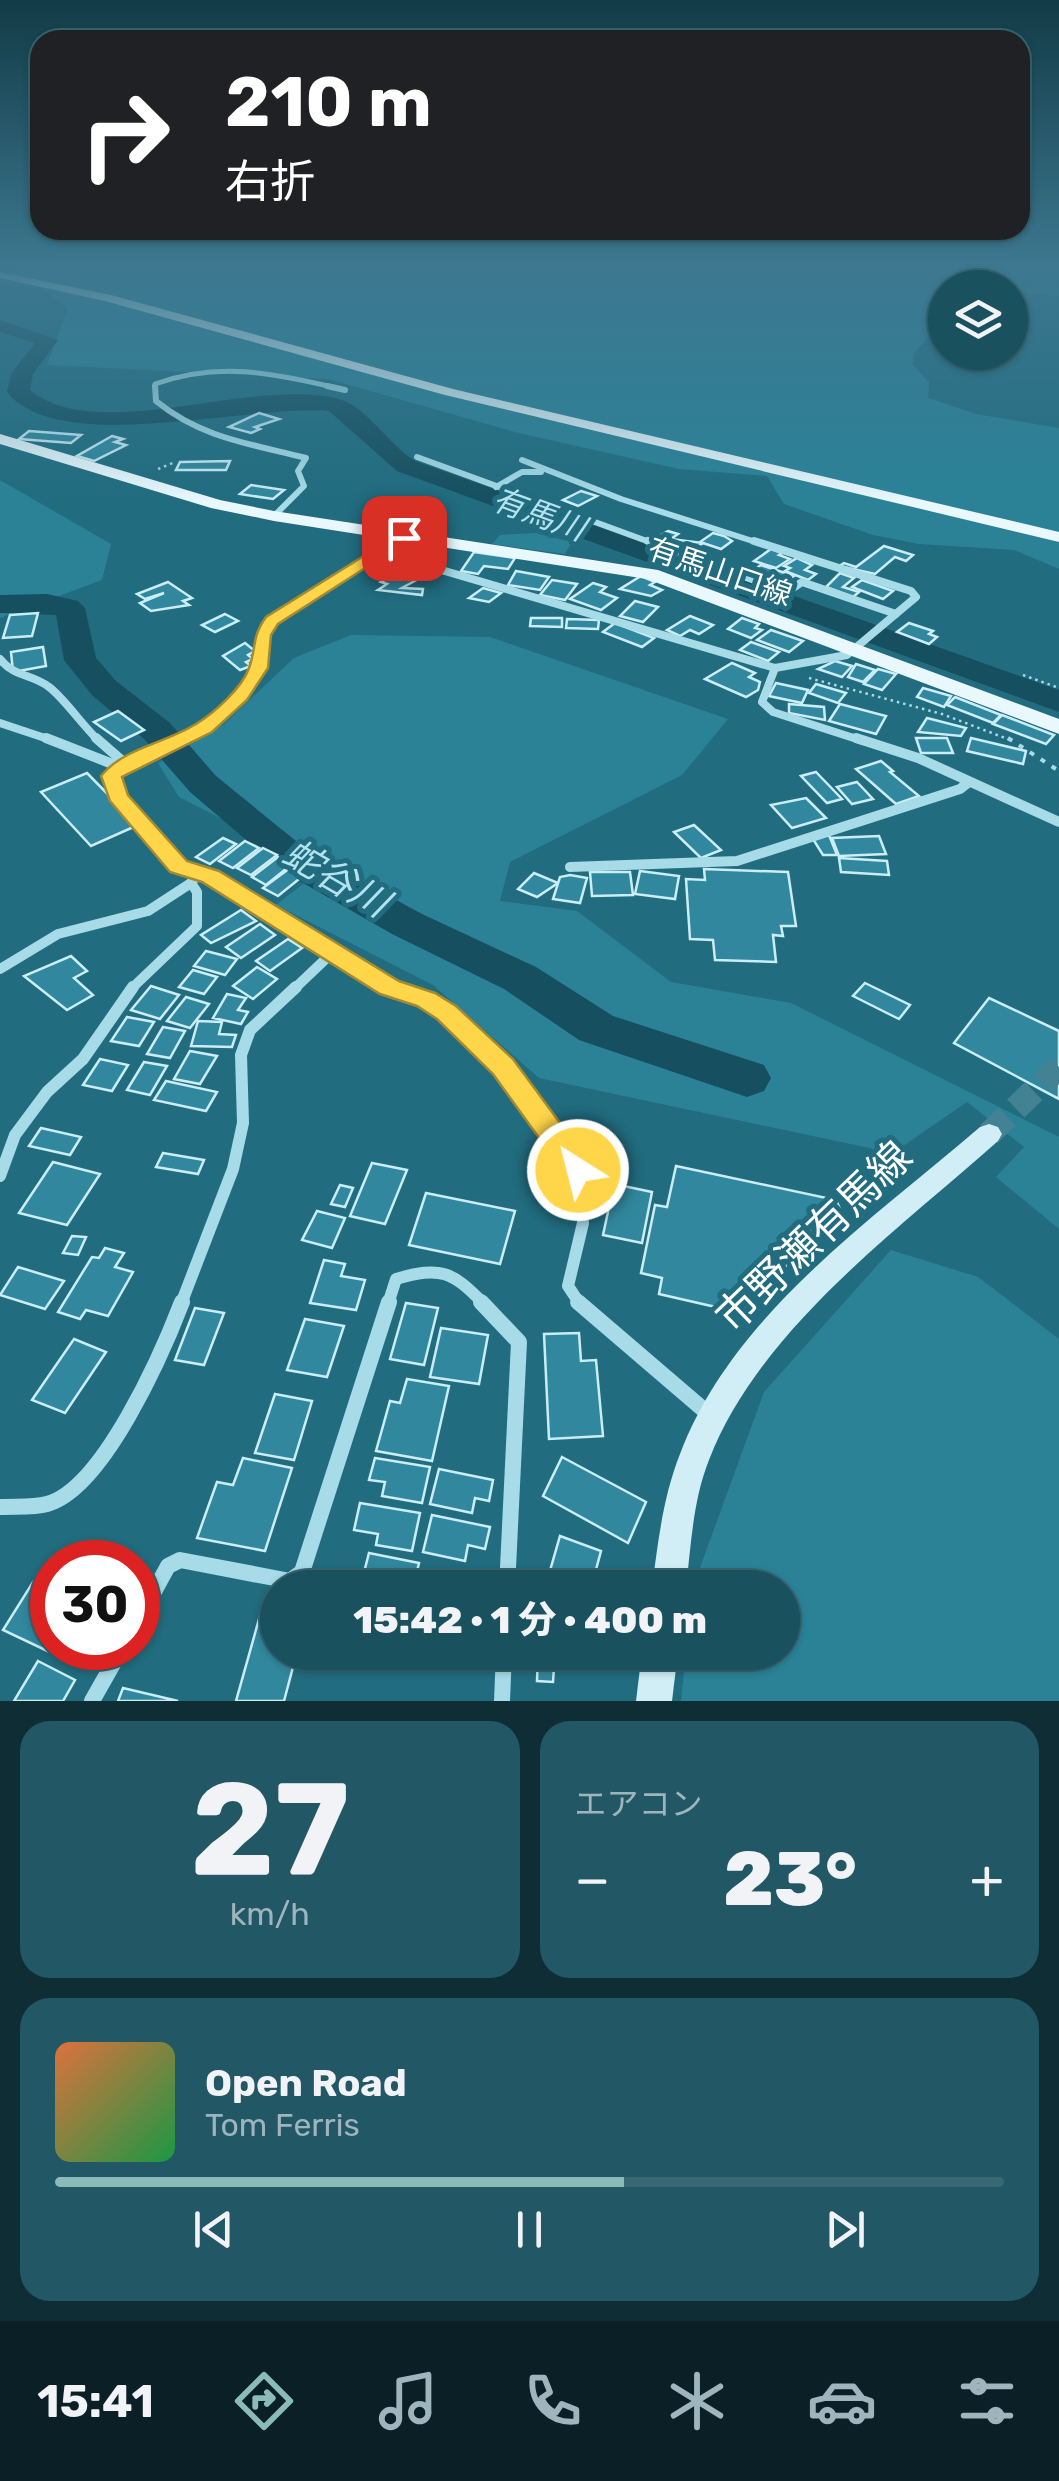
<!DOCTYPE html>
<html lang="ja">
<meta charset="utf-8">
<style>
body{margin:0;font-family:Rubik,"Noto Sans JP",sans-serif;background:#225765;color:#f1f3f6;height:100vh;display:flex;flex-direction:column;font-size:38px;white-space:nowrap}
*{box-sizing:border-box;margin:0}
p{font-size:32px;color:#9fb5bd}
.icon{flex:none;width:55px;height:55px;fill:none;stroke:currentColor;stroke-width:2;stroke-linecap:round;stroke-linejoin:round}
.map{position:relative;height:1701px;overflow:hidden}
.side{display:flex;flex-direction:column;gap:20px;padding:20px;background:#0e2d34;flex:1}
.side>*{flex:none}
.hud{position:absolute;left:30px;top:30px;width:1000px;height:210px;border-radius:30px;box-shadow:0 2px 8px #0004,0 0 0 2px #376874;background:#202124;color:#fff;overflow:hidden}
.fabs{position:absolute;left:928px;top:270px;display:grid;gap:20px}
.fabs a{display:grid;place-items:center;width:100px;height:100px;border-radius:50%;background:#19515f;box-shadow:0 2px 8px #0004,0 0 0 2px #376874;font-size:50px}
.speed{position:absolute;left:30px;top:1540px;display:flex;gap:20px;font-size:50px;font-weight:700;text-align:center}
.speed>*{display:grid;place-content:center;width:130px;height:130px;border-radius:50%;background:#19515f;box-shadow:0 2px 8px #0004,0 0 0 2px #376874;line-height:1}
.speed .limit{border:15px solid #d22;background:#fff;color:#111}
.pin{position:absolute;display:grid;place-items:center;width:85px;height:85px;color:#fff;margin:-42px;border-radius:20px;box-shadow:0 5px 15px #0006}
.me{position:absolute;width:110px;margin:-55px;rotate:324deg;stroke-linejoin:round;filter:drop-shadow(0 0 8px #0008)}
.turn{display:flex;align-items:center;gap:35px;height:210px;padding:0 30px;font-size:45px}
.turn .icon{width:130px;height:130px;stroke-width:2.5}
.turn b{display:block;font-size:70px;line-height:85px}
.big{font-size:75px;font-weight:800;line-height:1.1}
.side .card{flex:1;display:flex;flex-direction:column;justify-content:center;gap:15px;min-width:0;padding:0 35px;border-radius:30px;background:#225765}
.side .dial{align-items:center;gap:0}
.dial b{font-size:130px;line-height:1}
.song{display:flex;align-items:center;gap:30px}
.cover{width:120px;height:120px;border-radius:15px;background:linear-gradient(135deg,hsl(20 70% 55%),hsl(140 70% 35%))}
.played{height:10px;border-radius:5px;background:linear-gradient(90deg,#8bbbb9 60%,#376874 60%)}
.keys{display:flex;justify-content:space-around;direction:ltr}
.heat{display:flex;justify-content:space-between;align-items:center;font-size:55px;direction:ltr}
.side .tiles{flex:1;display:grid;gap:20px;grid-template-columns:1fr 1fr}
.card:last-child{grid-column:span 2}
.trip{position:absolute;left:260px;top:1570px;width:540px;height:100px;border-radius:50px;background:#19515f;box-shadow:0 2px 8px #0004,0 0 0 2px #376874;font-weight:800;line-height:100px;text-align:center}
.dock{display:flex;height:160px;justify-content:space-around;align-items:center;background:#0a2026;color:#9fb5bd}
.dock .icon{width:70px;height:70px}
.dock .selected{color:#8bbbb9}
.dock b{font-size:45px;color:#f1f3f6}
.map>svg:first-child{display:block}
.green{fill:#2b8297}
.lines{fill:none;stroke-linecap:round;stroke-linejoin:round}
.river{fill:#164f5f;fill-rule:evenodd}
.building{fill:#31879d;stroke:#caedf6;stroke-width:2.5}
.secondary-tunnel{stroke:#428292;stroke-width:25;stroke-dasharray:25 12;stroke-linecap:butt}
.path-far1{stroke:#a6dbe7;stroke-width:2.5;stroke-dasharray:2.5 4;stroke-linecap:butt}
.path{stroke:#a6dbe7;stroke-width:4;stroke-dasharray:5 8;stroke-linecap:butt}
.minor-far5{stroke:#a6dbe7;stroke-width:5}
.minor-far4{stroke:#a6dbe7;stroke-width:6}
.minor-far3{stroke:#a6dbe7;stroke-width:8}
.minor-far2{stroke:#a6dbe7;stroke-width:10}
.minor-far1{stroke:#a6dbe7;stroke-width:12}
.minor{stroke:#a6dbe7;stroke-width:16}
.secondary{fill:#d1eef6;fill-rule:evenodd}
.primary{fill:#e8f8fd;fill-rule:evenodd}
.route{fill:#ffd54a;stroke:#a68a30;stroke-width:2.5}
.labels{text-anchor:middle;dominant-baseline:central;stroke-width:10;stroke-linejoin:round;paint-order:stroke}
.far-street-label{font-size:30px;fill:#fff;stroke:#216c7f}
.far-water-label{font-size:32px;font-style:italic;fill:#b2e3ef;stroke:#216c7f}
.water-label{font-size:38px;font-style:italic;fill:#b2e3ef;stroke:#216c7f}
.near-street-label{font-size:42px;fill:#fff;stroke:#216c7f}
</style>
<div class="map">
<svg width="1059" height="1701" viewBox="0 0 1059 1701">
<rect width="100%" height="100%" fill="#216c7f"/>
<g class="green">
<polygon points="14,264 1059,264 1059,296 1010,293 1010,288 945,288 945,319 914,353 913,365 929,382 928,398 976,414 1059,428 1059,569 1014,550 919,544 873,535 784,504 767,476 679,469 519,433 328,379 47,365 68,308 19,274"/>
<polygon points="0,480 111,544 102,580 0,618"/>
<polygon points="535,533 572,542 565,554 492,544 500,535"/>
<polygon points="351,635 490,637 728,719 682,775 510,862 500,901 577,911 671,982 791,1003 1059,1137 1059,1229 996,1177 1024,1147 967,1102 893,1153 539,1078 433,985 276,905 321,870 179,797 158,763 223,725 294,658"/>
<polygon points="891,1250 978,1277 1059,1339 1059,1701 681,1701 686,1653 782,1652 782,1588 693,1587 694,1584 764,1392"/>
</g>
<g class="lines">
<g class="river">
<polygon points="0,264 23,264 0,273"/>
<path d="M0 320 58 340 33 374 30 390C98 446 253 376 339 399 366 406 388 444 415 461L1059 690V712L397 471 329 411C249 404 58 457 7 392L11 374 35 343 0 332Z"/>
<polygon points="47,594 78,601 85,608 96,658 116,681 170,723 216,776 312,854 422,914 536,967 613,1016 764,1065 771,1078 764,1091 747,1097 579,1040 504,989 392,934 284,872 190,792 144,739 92,695 64,660 56,615 0,613 0,595"/>
</g>
</g>
<g class="building">
<polygon points="259,413 279,419 255,427 260,429 251,433 229,427"/>
<polygon points="29,431 81,435 71,443 19,439"/>
<polygon points="112,436 123,439 115,442 126,445 94,461 77,456"/>
<polygon points="230,461 226,470 176,470 180,462"/>
<polygon points="251,485 284,490 273,499 240,494"/>
<polygon points="581,491 597,496 578,506 563,500"/>
<polygon points="668,531 678,534 671,539 703,543 690,552 654,539"/>
<polygon points="713,533 724,536 732,541 721,549 700,542"/>
<polygon points="884,546 913,555 906,561 895,557 875,574 839,566 844,563 856,567"/>
<polygon points="771,549 782,553 779,555 790,559 776,568 754,561"/>
<polygon points="474,552 515,558 508,569 484,566 478,574 461,571"/>
<polygon points="797,558 812,565 805,570 816,574 808,580 785,571 790,568 784,566"/>
<polygon points="412,565 431,572 402,588 423,589 422,595 378,590 387,584 381,582"/>
<polygon points="761,565 794,576 785,582 752,571"/>
<polygon points="516,571 549,577 540,590 508,585"/>
<polygon points="840,573 854,578 843,587 859,592 853,597 826,587"/>
<polygon points="641,576 655,582 650,585 662,590 651,596 620,589"/>
<polygon points="552,580 577,584 565,600 540,595"/>
<polygon points="862,580 893,591 883,599 852,587"/>
<polygon points="168,582 192,598 183,601 189,605 151,611 140,603 164,593 145,599 137,594"/>
<polygon points="593,583 606,587 600,592 617,598 601,610 570,599"/>
<polygon points="483,588 501,593 489,602 469,598"/>
<polygon points="635,601 658,607 643,622 620,616"/>
<polygon points="38,613 32,636 3,638 10,615"/>
<polygon points="225,614 238,621 215,632 202,625"/>
<polygon points="690,616 713,625 699,634 690,630 680,636 667,630"/>
<polygon points="531,618 562,618 562,627 530,626"/>
<polygon points="742,618 759,624 755,628 762,630 751,638 728,629"/>
<polygon points="567,619 599,620 598,629 566,628"/>
<polygon points="615,623 654,638 642,647 603,632"/>
<polygon points="909,623 933,631 929,634 937,637 929,644 897,632"/>
<polygon points="771,630 803,641 789,652 757,640"/>
<polygon points="751,642 779,652 768,661 740,650"/>
<polygon points="245,643 255,651 248,655 253,659 246,662 251,666 240,670 223,656"/>
<polygon points="43,647 46,666 13,672 11,652"/>
<polygon points="835,661 852,666 842,677 818,669"/>
<polygon points="732,663 755,673 749,677 760,682 758,690 746,697 705,679"/>
<polygon points="856,664 875,670 863,682 848,677"/>
<polygon points="878,669 896,674 882,690 864,684"/>
<polygon points="776,683 808,690 802,703 769,696"/>
<polygon points="816,684 846,693 838,703 809,693"/>
<polygon points="923,688 951,696 944,707 917,697"/>
<polygon points="955,697 1001,715 993,723 947,705"/>
<polygon points="789,704 824,707 825,720 789,713"/>
<polygon points="840,704 886,716 876,734 829,721"/>
<polygon points="118,711 144,730 121,741 94,722"/>
<polygon points="1002,715 1054,735 1046,744 993,724"/>
<polygon points="927,718 966,728 961,736 918,732"/>
<polygon points="916,738 947,738 953,753 921,753"/>
<polygon points="971,738 1026,751 1023,764 967,751"/>
<polygon points="881,761 893,771 890,772 919,796 896,804 856,769"/>
<polygon points="816,772 842,799 827,803 801,776"/>
<polygon points="87,773 138,825 91,846 41,792"/>
<polygon points="857,782 873,799 852,804 837,787"/>
<polygon points="806,798 826,818 792,828 771,805"/>
<polygon points="694,825 721,850 701,858 674,832"/>
<polygon points="829,835 837,855 823,855 811,836"/>
<polygon points="879,836 886,854 839,856 832,838"/>
<polygon points="223,838 236,844 210,864 196,857"/>
<polygon points="245,841 259,848 233,868 219,861"/>
<polygon points="263,848 277,855 251,875 237,868"/>
<polygon points="278,857 292,864 266,885 252,877"/>
<polygon points="839,858 887,861 889,875 841,872"/>
<polygon points="290,868 304,875 278,896 263,888"/>
<polygon points="704,869 788,872 796,926 781,926 783,936 773,935 776,962 715,960 713,940 690,939 686,879 705,880"/>
<polygon points="640,871 679,876 675,899 635,894"/>
<polygon points="590,872 630,872 633,895 592,896"/>
<polygon points="534,873 558,883 537,897 518,889"/>
<polygon points="570,875 587,878 580,903 553,899 560,877"/>
<polygon points="241,910 256,921 211,943 201,935"/>
<polygon points="260,924 275,935 241,958 226,947"/>
<polygon points="288,939 302,948 270,971 256,961"/>
<polygon points="206,951 237,959 225,975 194,966"/>
<polygon points="71,956 87,971 74,978 93,995 67,1010 24,976"/>
<polygon points="257,967 277,979 253,999 233,986"/>
<polygon points="193,970 217,977 204,994 179,987"/>
<polygon points="865,983 910,1005 899,1019 853,996"/>
<polygon points="151,986 179,995 160,1019 131,1010"/>
<polygon points="227,994 246,998 238,1010 248,1012 241,1024 213,1018"/>
<polygon points="186,997 209,1004 190,1028 167,1021"/>
<polygon points="989,998 1059,1031 1059,1099 954,1043"/>
<polygon points="127,1017 154,1022 139,1046 111,1041"/>
<polygon points="198,1021 222,1022 219,1034 236,1035 232,1047 191,1046"/>
<polygon points="163,1027 185,1031 170,1058 147,1054"/>
<polygon points="190,1051 217,1056 200,1084 174,1079"/>
<polygon points="100,1059 128,1065 112,1091 83,1085"/>
<polygon points="144,1062 167,1066 150,1095 127,1090"/>
<polygon points="166,1081 217,1092 206,1111 154,1100"/>
<polygon points="41,1128 81,1137 70,1155 29,1146"/>
<polygon points="163,1153 204,1160 198,1174 156,1167"/>
<polygon points="53,1162 100,1174 67,1225 19,1213"/>
<polygon points="372,1163 407,1170 385,1224 350,1216"/>
<polygon points="676,1166 836,1200 840,1209 742,1313 659,1294 662,1278 641,1273 655,1205 667,1207"/>
<polygon points="614,1184 652,1192 642,1243 603,1235"/>
<polygon points="340,1185 353,1188 345,1207 331,1204"/>
<polygon points="426,1193 515,1211 500,1264 409,1245"/>
<polygon points="317,1211 345,1218 332,1248 302,1240"/>
<polygon points="72,1236 86,1237 78,1255 63,1253"/>
<polygon points="105,1248 124,1253 115,1267 133,1272 108,1316 86,1310 80,1319 58,1312 92,1257 99,1258"/>
<polygon points="324,1260 345,1264 341,1276 365,1280 356,1310 310,1303"/>
<polygon points="18,1267 64,1281 45,1309 0,1295"/>
<polygon points="406,1303 438,1308 424,1365 390,1359"/>
<polygon points="195,1308 224,1313 204,1365 175,1360"/>
<polygon points="305,1319 344,1326 327,1377 287,1370"/>
<polygon points="441,1328 488,1335 479,1384 430,1377"/>
<polygon points="579,1333 581,1361 596,1360 603,1436 549,1439 544,1334"/>
<polygon points="74,1339 106,1352 65,1413 32,1400"/>
<polygon points="407,1379 449,1386 432,1461 376,1451 390,1401 400,1403"/>
<polygon points="275,1394 312,1401 294,1460 255,1453"/>
<polygon points="562,1457 646,1502 628,1543 543,1496"/>
<polygon points="243,1458 292,1468 265,1551 197,1538 217,1482 233,1485"/>
<polygon points="375,1458 430,1467 422,1503 382,1496 385,1482 369,1480"/>
<polygon points="439,1469 493,1480 489,1501 475,1498 472,1513 430,1504"/>
<polygon points="360,1503 420,1513 412,1551 376,1545 378,1534 354,1530"/>
<polygon points="432,1515 490,1527 485,1549 468,1545 465,1561 423,1552"/>
<polygon points="560,1536 601,1551 591,1588 545,1588"/>
<polygon points="369,1553 419,1563 413,1588 360,1588"/>
<polygon points="433,1571 485,1582 484,1588 429,1588"/>
<polygon points="33,1582 52,1591 52,1648 62,1648 58,1656 3,1630"/>
<polygon points="261,1612 278,1615 278,1652 297,1652 284,1701 236,1701"/>
<polygon points="417,1652 471,1652 468,1664"/>
<polygon points="538,1652 555,1652 553,1682 537,1681"/>
<polygon points="38,1661 75,1680 63,1701 14,1701"/>
<polygon points="123,1688 178,1701 118,1701"/>
</g>
<g class="lines">
<polyline class="secondary-tunnel" points="989,1134 1059,1067"/>
<g class="path-far1">
<polyline points="158,469 175,462"/>
<polyline points="1023,675 1059,688"/>
<polyline points="809,678 942,714 1013,741"/>
</g>
<polyline class="path" points="1008,738 1059,771"/>
<path class="minor-far5" d="M155 388V384C218 361 274 373 337 388"/>
<g class="minor-far4">
<path d="M155 386 156 401C201 438 251 444 306 458L298 471 304 486 274 516"/>
<polyline points="327,386 345,390"/>
<polyline points="417,457 655,544"/>
<polyline points="522,460 621,499 762,544"/>
<polyline points="496,487 522,472 541,472"/>
<polyline points="394,544 405,537"/>
</g>
<g class="minor-far3">
<polyline points="648,541 787,592 802,582 896,614"/>
<polyline points="380,552 775,668 847,655 916,597 911,591 754,541"/>
<path d="M0 659C14 677 32 674 49 687 64 698 82 725 99 741"/>
<polyline points="775,668 762,702 773,712 863,741"/>
<polyline points="0,723 54,741"/>
<path d="M180 741C211 724 246 701 259 666 265 651 264 636 272 621L398 541"/>
</g>
<g class="minor-far2">
<polyline points="46,738 120,767"/>
<polyline points="96,738 127,765"/>
<polyline points="184,738 120,767 112,776 118,797 179,866 210,877 397,990"/>
<polyline points="856,738 918,758 1059,822"/>
<polyline points="570,867 737,861 960,789 969,782"/>
<polyline points="0,969 58,934 148,911 191,883"/>
<polyline points="130,990 197,926 197,892 191,883 199,873"/>
<polyline points="293,990 332,953"/>
</g>
<g class="minor-far1">
<polyline points="390,987 447,1013 503,1066 578,1170 583,1223 568,1286 580,1304"/>
<polyline points="0,1176 15,1135 47,1092 83,1059 133,987"/>
<polyline points="181,1304 233,1169 243,1123 241,1055 250,1030 296,987"/>
<path d="M388 1304 396 1279C441 1266 452 1271 484 1304"/>
</g>
<g class="minor">
<polyline points="481,1302 519,1342 507,1588"/>
<polyline points="578,1302 711,1416"/>
<path d="M0 1507C14 1506 33 1508 47 1504 103 1489 162 1354 182 1302"/>
<polyline points="138,1621 168,1566 180,1560 290,1581 302,1572 389,1302"/>
<polyline points="92,1701 122,1648"/>
<polyline points="502,1701 504,1652"/>
</g>
<g class="secondary">
<path d="M989 1124 998 1127 1002 1134 998 1141C897 1231 759 1330 709 1460 693 1500 691 1545 686 1588H652C658 1542 663 1497 680 1454 733 1314 871 1221 980 1127Z"/>
<polygon points="642,1652 678,1652 672,1701 636,1701"/>
</g>
<g class="primary">
<polygon points="0,272 111,295 453,389 1059,532 1059,542 445,395 105,301 0,278"/>
<polygon points="0,434 220,500 274,511 658,570 1059,719 1059,734 647,579 274,521 211,508 0,444"/>
</g>
</g>
<linearGradient id="sky" x2="0" y2="1"><stop stop-color="#123b46"/><stop offset="0.53" stop-color="#3d7890"/><stop offset="1" stop-color="#3d7890" stop-opacity="0"/></linearGradient>
<rect width="1059" height="502" fill="url(#sky)"/>
<path class="route" d="M399 534 412 538 278 624 271 635 268 668 247 700 212 732 122 777 128 795 187 861 219 871 399 981 435 993 456 1006 513 1059 588 1161 593 1170 588 1178 578 1182 568 1178 493 1074 437 1019 417 1006 380 994 202 882 170 872 110 801 101 776C123 748 166 743 196 724 214 713 242 688 249 668 257 646 251 638 266 617Z"/>
<g class="labels">
<g class="far-street-label">
<text transform="translate(720 572) rotate(19)">有馬山口線</text>
</g>
<g class="far-water-label">
<text transform="translate(539 514) rotate(20)">有馬川</text>
</g>
<g class="water-label">
<text transform="translate(336 878) rotate(30)">蛇谷川</text>
</g>
<g class="near-street-label">
<text transform="translate(814 1237) rotate(-44)">市野瀬有馬線</text>
</g>
</g>
</svg>
<div class="fabs">
<a><svg class="icon" aria-label="layers" viewBox="0 0 24 24"><path d="M12 4l9 5-9 5-9-5zM3 14l9 5 9-5"/></svg></a>
</div>
<div class="speed"><div class="limit">30</div></div>
<div class="pin" style="left:404px;top:538px;background:#d93025"><svg class="icon" aria-label="arrive" viewBox="0 0 24 24"><path d="M6 21V4h12l-3 4 3 4H6"/></svg></div>
<svg class="me" style="left:578px;top:1170px" viewBox="-20 -20 40 40"><circle r="17" fill="#ffd54a" stroke="#fff" stroke-width="3"/><path d="M0-11L8 9 0 5-8 9z" fill="#fff"/></svg>
<div class="trip">15:42 · 1 分 · 400 m</div>
<div class="hud">
<div class="turn"><svg class="icon" aria-label="right" viewBox="0 0 24 24"><path d="M7 20v-9h11M14 6l5 5-5 5"/></svg><div><b>210 m</b>右折</div></div>
</div>
</div>
<section class="side">
<div class="tiles">
<div class="card dial"><b>27</b><p>km/h</p></div>
<div class="card"><p>エアコン</p>
<div class="heat"><a>−</a><b class="big">23°</b><a>+</a></div>
</div>
<div class="card">
<div class="song"><i class="cover"></i><div><b>Open Road</b><p>Tom Ferris</p></div></div>
<div class="played"></div>
<div class="keys"><svg class="icon" aria-label="previous" viewBox="0 0 24 24"><path d="M18 5L8 12l10 7zM5 5v14"/></svg><svg class="icon" aria-label="pause" viewBox="0 0 24 24"><path d="M8 5v14M16 5v14"/></svg><svg class="icon" aria-label="next" viewBox="0 0 24 24"><path d="M6 5l10 7-10 7zM19 5v14"/></svg></div>
</div>
</div>
</section>
<nav class="dock">
<b>15:41</b>
<svg class="icon selected" aria-label="directions" viewBox="0 0 24 24"><path d="M12 3l9 9-9 9-9-9zM9 14v-3h6M13 9l2 2-2 2"/></svg>
<svg class="icon" aria-label="music" viewBox="0 0 24 24"><path d="M9 18V5l10-2v13"/><circle cx="6" cy="18" r="3"/><circle cx="16" cy="16" r="3"/></svg>
<svg class="icon" aria-label="phone" viewBox="0 0 24 24"><path d="M5 4h4l2 5-3 2q2 4 5 5l2-3 5 2v4C11 20 4 13 5 4z"/></svg>
<svg class="icon" aria-label="climate" viewBox="0 0 24 24"><path d="M12 3v18M4 7l16 10M4 17L20 7"/></svg>
<svg class="icon" aria-label="car" viewBox="0 0 24 24"><path d="M5 17H2v-5l4-1 3-4h7l3 4 3 1v5h-3M9 17h6M6 11h13"/><circle cx="7" cy="17" r="2"/><circle cx="17" cy="17" r="2"/></svg>
<svg class="icon" aria-label="filters" viewBox="0 0 24 24"><path d="M4 7h16M4 17h16"/><circle cx="9" cy="7" r="2"/><circle cx="15" cy="17" r="2"/></svg>
</nav>
